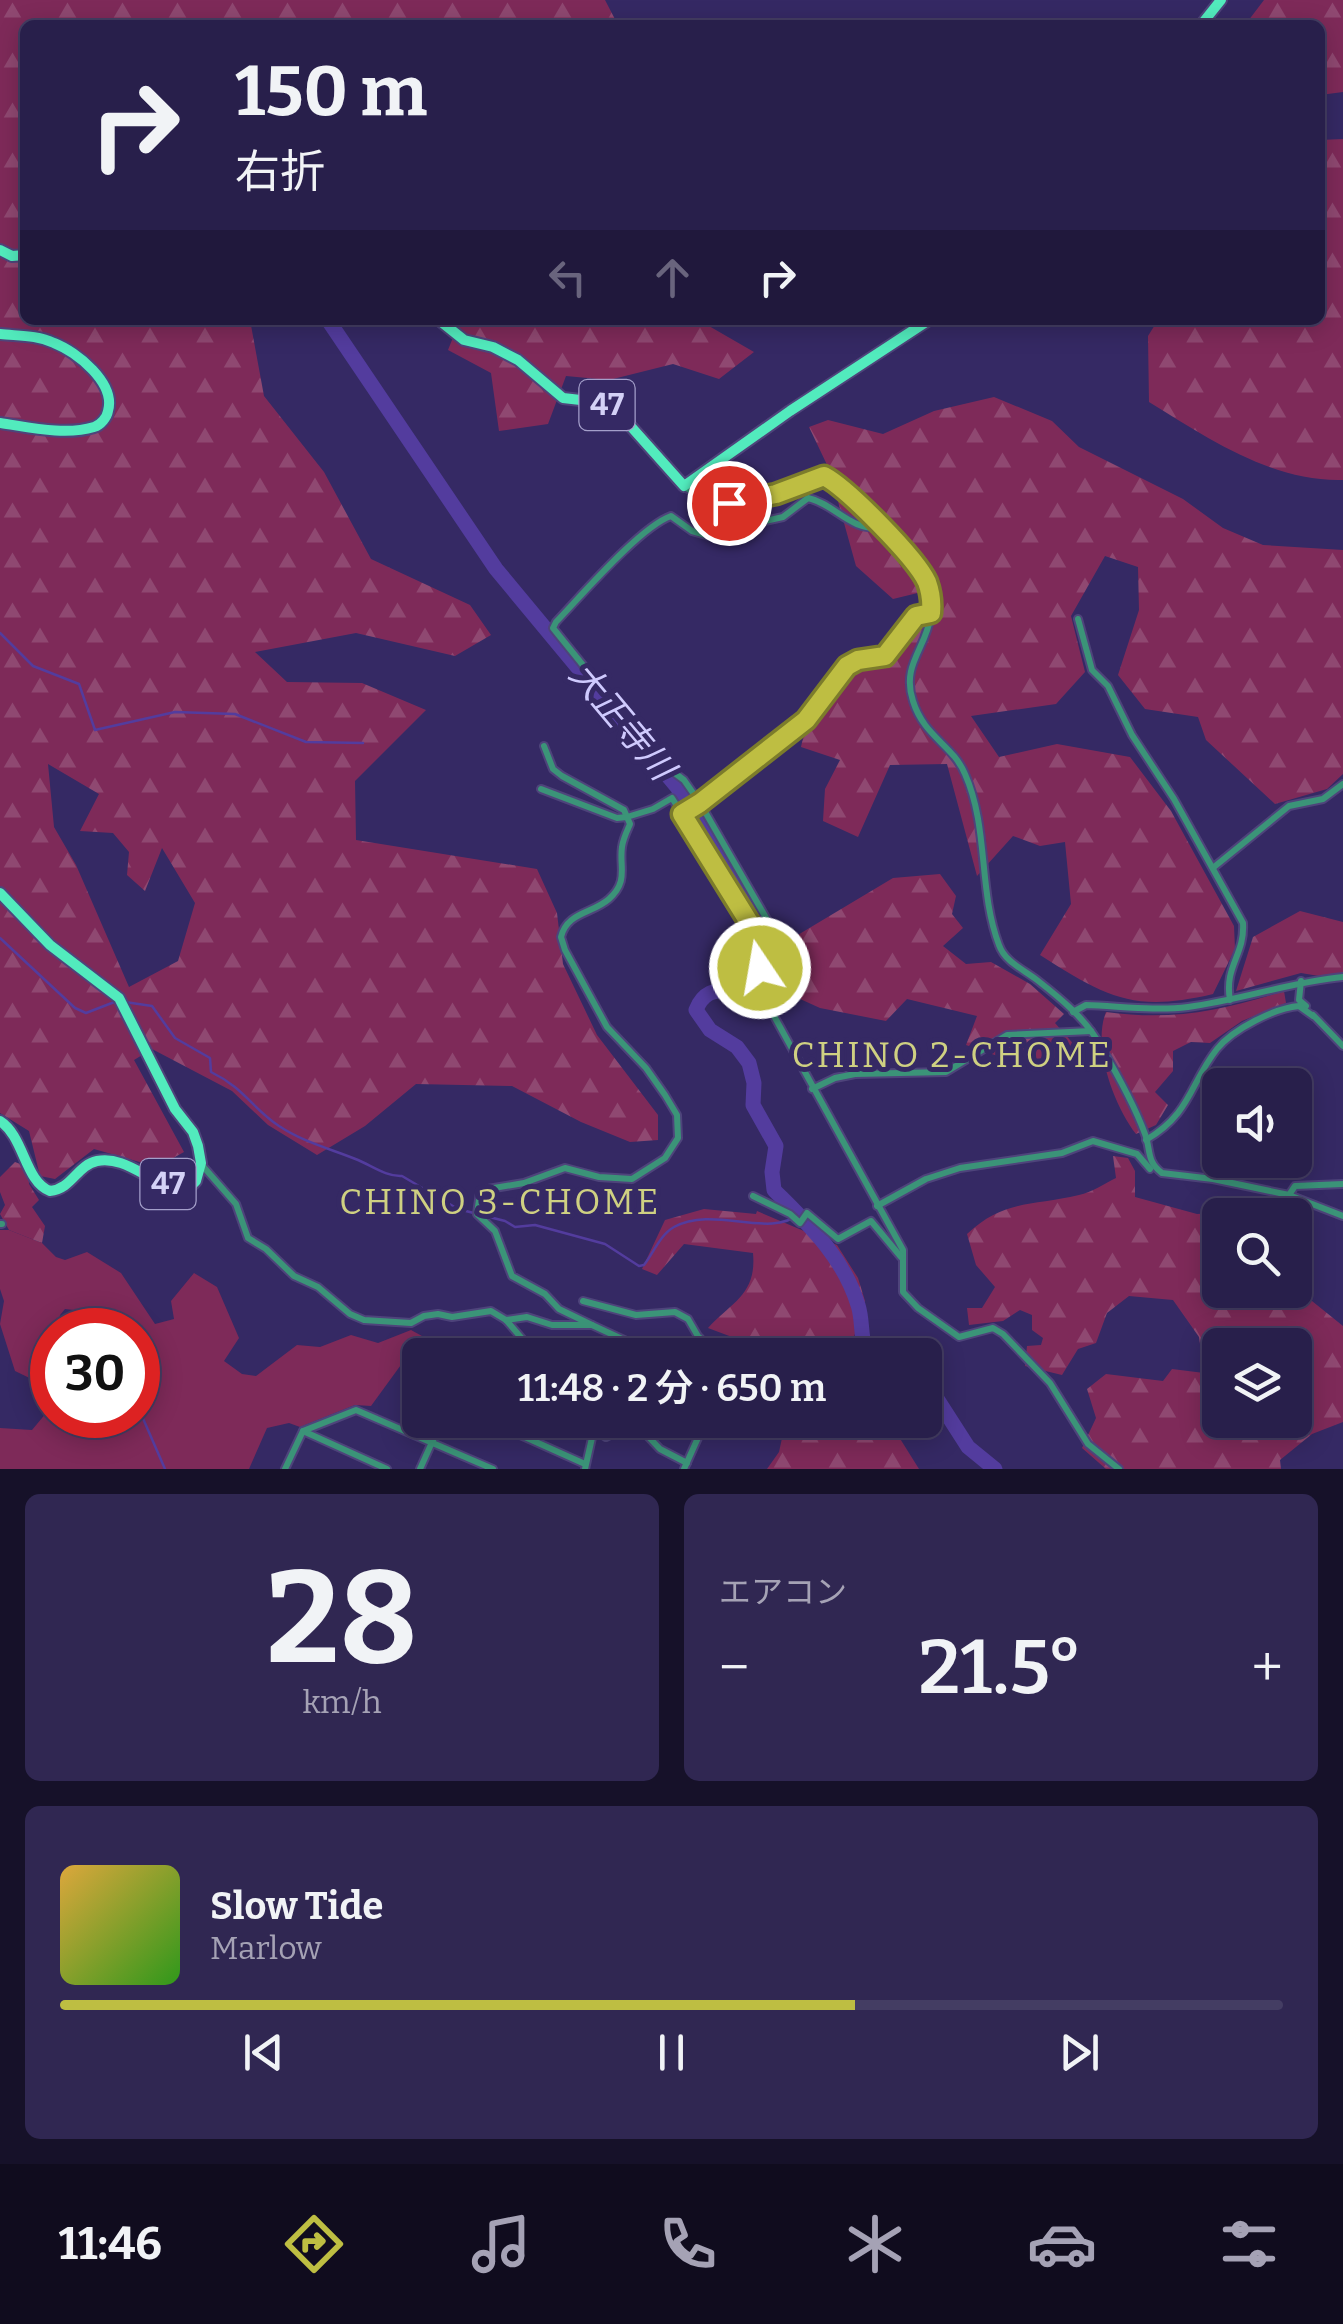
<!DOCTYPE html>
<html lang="ja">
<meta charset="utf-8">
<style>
body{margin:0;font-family:Bitter,"Noto Sans JP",serif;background:#302752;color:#f1f3f6;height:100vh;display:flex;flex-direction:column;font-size:38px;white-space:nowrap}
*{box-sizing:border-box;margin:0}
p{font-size:32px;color:#a5a2b5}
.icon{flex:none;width:55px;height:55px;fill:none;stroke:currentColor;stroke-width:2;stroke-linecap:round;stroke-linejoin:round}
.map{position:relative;height:1469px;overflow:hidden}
.sheet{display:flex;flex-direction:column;gap:25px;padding:25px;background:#161129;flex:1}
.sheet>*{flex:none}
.top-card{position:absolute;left:20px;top:20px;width:1305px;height:305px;border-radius:15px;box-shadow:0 5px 25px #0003,0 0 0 2px #443d63;background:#281f4b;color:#f1f3f6;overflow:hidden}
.fabs{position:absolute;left:1202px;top:1068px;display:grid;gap:20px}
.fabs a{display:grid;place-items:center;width:110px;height:110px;border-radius:15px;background:#281f4b;box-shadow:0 5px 25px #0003,0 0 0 2px #443d63;font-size:50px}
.speed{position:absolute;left:30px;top:1308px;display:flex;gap:20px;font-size:50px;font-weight:700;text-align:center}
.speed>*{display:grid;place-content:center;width:130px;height:130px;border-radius:50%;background:#281f4b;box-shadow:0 5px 25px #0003,0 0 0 2px #443d63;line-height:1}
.speed .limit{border:15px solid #d22;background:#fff;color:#111}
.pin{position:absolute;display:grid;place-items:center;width:85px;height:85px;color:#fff;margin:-42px;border:5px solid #fff;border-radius:50%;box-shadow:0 2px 10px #0007}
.me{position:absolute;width:110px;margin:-55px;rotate:348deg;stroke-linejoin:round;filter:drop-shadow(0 0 8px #0008)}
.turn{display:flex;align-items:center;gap:35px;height:210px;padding:0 50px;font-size:45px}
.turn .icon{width:130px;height:130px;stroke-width:2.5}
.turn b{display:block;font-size:70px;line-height:85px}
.lanes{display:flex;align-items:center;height:95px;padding:0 50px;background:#0003;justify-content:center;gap:50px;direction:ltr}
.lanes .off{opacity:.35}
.big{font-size:75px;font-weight:600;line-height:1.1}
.sheet .tile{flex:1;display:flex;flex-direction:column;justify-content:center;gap:15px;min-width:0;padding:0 35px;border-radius:15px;background:#302752}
.sheet .dial{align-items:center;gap:0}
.dial b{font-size:130px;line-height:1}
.song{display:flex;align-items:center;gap:30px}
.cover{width:120px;height:120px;border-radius:15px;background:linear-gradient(135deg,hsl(40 70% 55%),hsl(110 70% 35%))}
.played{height:10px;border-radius:5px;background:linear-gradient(90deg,#bebe42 65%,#443d63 65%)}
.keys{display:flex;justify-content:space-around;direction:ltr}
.heat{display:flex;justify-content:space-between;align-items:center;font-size:55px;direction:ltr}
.sheet .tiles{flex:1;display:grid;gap:25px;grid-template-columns:1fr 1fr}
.tile:last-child{grid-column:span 2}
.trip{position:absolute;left:402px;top:1338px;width:540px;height:100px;border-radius:15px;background:#281f4b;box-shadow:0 5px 25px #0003,0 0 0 2px #443d63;font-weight:600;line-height:100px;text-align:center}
.tabs{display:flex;height:160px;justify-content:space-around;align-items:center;background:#100c1e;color:#a5a2b5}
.tabs .icon{width:70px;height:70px}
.tabs .current{color:#bebe42}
.tabs b{font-size:45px;color:#f1f3f6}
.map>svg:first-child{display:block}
.green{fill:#7e2a59}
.forest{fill:url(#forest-firs);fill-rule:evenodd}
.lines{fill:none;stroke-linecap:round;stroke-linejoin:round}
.stream{stroke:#533c9e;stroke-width:2.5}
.river{stroke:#533c9e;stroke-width:15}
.street-casing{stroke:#4e447b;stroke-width:10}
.primary-casing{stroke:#4e447b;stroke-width:14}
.street{stroke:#3b9478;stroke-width:6}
.primary{stroke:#52ebbd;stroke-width:10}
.route-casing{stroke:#7c7c2b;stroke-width:25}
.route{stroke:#bebe42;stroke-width:18}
.labels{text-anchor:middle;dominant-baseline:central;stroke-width:10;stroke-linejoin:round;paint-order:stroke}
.shield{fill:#352964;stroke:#a49fca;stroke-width:2.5}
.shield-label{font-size:30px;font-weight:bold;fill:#d4d1f6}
.water-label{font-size:35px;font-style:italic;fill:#cfcafe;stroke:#352964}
.neighbourhood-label{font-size:35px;letter-spacing:2.5px;fill:#cfd082;stroke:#352964}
</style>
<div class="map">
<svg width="1343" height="1469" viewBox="0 0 1343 1469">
<defs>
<pattern id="forest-firs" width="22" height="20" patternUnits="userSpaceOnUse" patternTransform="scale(2.5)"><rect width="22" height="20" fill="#7e2a59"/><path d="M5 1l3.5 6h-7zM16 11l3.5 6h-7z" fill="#8f4871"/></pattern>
</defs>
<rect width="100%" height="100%" fill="#352964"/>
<polygon class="green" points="0,1230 9,1230 42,1243 56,1257 65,1260 87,1252 121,1273 155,1324 174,1319 171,1301 194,1273 217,1287 239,1338 224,1361 242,1374 256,1376 297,1345 320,1347 351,1335 378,1343 411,1330 422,1336 371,1406 355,1405 300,1427 289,1423 267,1428 249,1469 0,1469 0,1428 32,1430 52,1406 52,1415 138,1415 138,1330 93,1330 74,1310 65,1309 60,1315 58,1330 52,1330 52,1403 44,1385 15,1371 0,1324 4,1301 0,1289"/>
<g class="forest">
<path d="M0 0H605L618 25H25V320H250L264 396 324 472 371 559 470 605 491 635 455 656 356 633 255 652 287 682 362 683 426 710 355 781 356 840 537 869 557 913 563 964 597 1035 658 1115V1140L630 1142 581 1122 512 1086 416 1084 365 1126 317 1155 268 1125 232 1091 152 1049 134 1060 184 1152 157 1167 94 1149 55 1179 40 1176 29 1131 0 1113ZM48 764 99 794 80 831 113 833 129 852 127 875 145 891 162 848 195 903 178 961 129 987 76 865 54 827Z"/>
<polygon points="1264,0 1343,0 1343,92 1320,95 1320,25 1245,25"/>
<path d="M1343 139V480C1271 482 1208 438 1149 402L1148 336 1158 320H1320V140Z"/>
<polygon points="460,320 631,320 634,326 702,322 754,352 719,379 673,364 609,380 566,376 548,424 499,431 491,373 448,350"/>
<path d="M994 397 1052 421 1079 447 1183 499 1223 528 1263 545 1343 550V774L1327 789 1275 804 1206 740 1198 717 1145 709 1118 675 1139 610 1138 567 1105 556 1071 616 1085 672 1056 704 971 716 999 757 1057 744 1130 757 1171 811 1234 926 1235 949 1213 994C1133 1013 1106 997 1040 955L1071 904 1065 842 1040 846 1013 836 977 876 947 764 890 765 858 837 823 821 825 789 840 760 801 747C816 690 825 672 887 665L915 628 934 589 893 599 856 566 829 469 809 427 828 420 883 434 934 411Z"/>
<polygon points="940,874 956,896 952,914 963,928 943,946 966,964 991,962 1030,984 1064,1014 1055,1023 1084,1056 1009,1060 966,1045 977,1016 907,999 886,1021 820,1008 778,989 787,964 791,939 893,878"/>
<polygon points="1300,911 1343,922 1343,975 1325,977 1301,973 1236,991 1253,937"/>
<path d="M1284 991 1286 1003 1242 1021 1210 1043 1191 1042 1173 1051V1071L1155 1092 1168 1105 1156 1125 1136 1134C1114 1105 1092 1047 1106 1012 1173 1021 1221 1011 1284 991Z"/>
<path d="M1113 1156 1128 1158 1135 1171V1197L1197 1214 1216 1213 1220 1223V1290H1295L1297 1261 1306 1267 1307 1297 1343 1326V1422L1312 1434 1280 1460 1281 1469H1106L1082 1448 1096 1418 1087 1389 1106 1374 1163 1381 1172 1369 1204 1373 1199 1337 1173 1300 1129 1296 1107 1313 1096 1343 1078 1349 1062 1375 1025 1366 1027 1346 1041 1345 1043 1338 1032 1330V1315L1020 1310 1003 1321 969 1325 967 1308H982L995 1287 976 1265 967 1234C1004 1199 1034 1206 1079 1195 1092 1192 1104 1184 1116 1178ZM1220 1345H1295V1420H1220Z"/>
<polygon points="15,1162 28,1167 29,1184 39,1200 32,1207 45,1226 42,1243 9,1230 0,1214 5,1205 0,1192 0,1177"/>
<path d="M704 1209 756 1214 757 1211 837 1245 858 1278 865 1301 853 1340 837 1355H780L708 1328C732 1302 757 1294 753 1253L684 1244 657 1275 642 1269 665 1220Z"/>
<polygon points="786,1420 894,1420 894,1429 919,1469 767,1469 779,1452"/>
</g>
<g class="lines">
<g class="stream">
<polyline points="0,633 33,666 79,684 95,730 175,712 235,714 306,742 363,743"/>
<polyline points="0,938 75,1008 86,1013 117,1001"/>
<path d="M125 1002 152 1006 175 1038 210 1058 211 1072C244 1088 252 1108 279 1126 303 1142 331 1149 358 1160 372 1166 387 1177 402 1176L458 1209 505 1221 515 1227 535 1225 605 1244 639 1266 644 1265C654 1252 660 1235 674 1227 714 1205 769 1239 799 1214"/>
<polyline points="138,1407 165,1469"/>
</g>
<g class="river">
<path d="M328 320 496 569 677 787 769 942 774 956C748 1015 712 969 696 1010L710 1030 737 1047 749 1063 754 1083 753 1105 776 1146 772 1172 774 1190C808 1224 843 1256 858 1305 863 1320 860 1336 866 1351L877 1355"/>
<polyline points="925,1380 968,1447 995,1469"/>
</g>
<defs>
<g id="street">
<path d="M685 487C718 509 749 505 785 490 798 485 809 478 823 476 848 488 911 554 925 578 931 590 932 602 931 615 926 649 901 665 913 701 924 737 953 745 965 774 989 828 978 890 999 945 1005 962 1023 969 1037 980 1060 998 1086 1019 1100 1045 1116 1072 1134 1104 1145 1134 1151 1150 1146 1161 1162 1173L1213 1179 1289 1195 1343 1216"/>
<path d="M1078 619 1092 670 1108 686 1132 735 1174 799 1243 923C1245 955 1224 966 1230 1000"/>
<polyline points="544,746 553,769 562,776 624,810 627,817 653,809 672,798 760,939 766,961 755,975 763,988 763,996 903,1250 903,1292 918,1308 959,1337 993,1328 1003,1334 1050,1383 1088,1444 1119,1469"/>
<path d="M541 789 617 818 627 817 630 824C627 831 623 839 622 847 619 867 629 881 609 899 592 914 567 912 561 937L565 950 607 1027 646 1068 665 1095 677 1115 678 1138 665 1158 632 1179 599 1177 565 1168 524 1183 488 1189 480 1193 477 1214 495 1231 512 1276 545 1294 559 1309 592 1325"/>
<polyline points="682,814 700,803 805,720 847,666 857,661 885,656 916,615 931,613"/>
<polyline points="1214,867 1289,806 1323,799 1343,784"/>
<polyline points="1301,981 1299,1000 1306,1006"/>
<path d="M763 989 777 971 780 942 700 803 684 780 668 768 632 718 607 695 553 628 556 622C581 596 640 527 671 516L692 531 727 541 752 524 783 517 808 498C833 503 852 532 879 527"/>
<path d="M1073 1012 1086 1005C1119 1006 1155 1011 1188 1007 1241 1000 1290 982 1343 977"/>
<polyline points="1313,1015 1343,1046"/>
<polyline points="812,1089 835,1078 855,1074 946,1072 1007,1035 1091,1031"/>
<path d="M1146 1140C1191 1114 1190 1083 1217 1049 1233 1029 1275 1008 1299 1006L1313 1016"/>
<polyline points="201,1164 236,1204 248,1238 266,1249 294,1276 318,1287 350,1314 364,1320 411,1323 424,1316 438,1314 452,1317 491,1311 506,1320 536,1355"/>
<polyline points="1289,1195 1295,1186 1343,1184"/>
<polyline points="753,1196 790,1214 800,1223 807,1213 838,1239 871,1221 901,1257"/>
<polyline points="877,1206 926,1179 960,1168 1062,1153 1093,1141 1137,1154 1150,1169"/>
<polyline points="0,1224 2,1224"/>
<polyline points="583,1301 636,1315 675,1312 688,1319 699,1338"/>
<polyline points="506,1320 527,1317 552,1325 592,1325 635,1345 671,1355"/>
<polyline points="591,1344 613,1355"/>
<polyline points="687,1355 700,1338"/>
<polyline points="487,1420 585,1464"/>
<polyline points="589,1420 594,1429 606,1437 622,1429 643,1431 660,1449 687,1463"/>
<polyline points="303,1431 387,1469"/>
<polyline points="285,1469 303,1431 356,1410 493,1469"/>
<polyline points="420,1469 442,1420"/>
<polyline points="585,1469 594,1429"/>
<polyline points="684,1469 706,1420"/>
</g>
<g id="primary">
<polyline points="1201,25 1221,0"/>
<polyline points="0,250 12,256 25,255"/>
<polyline points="439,320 464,340 493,347 518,360 563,398 598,402 618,412 684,486 790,411 929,320"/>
<path d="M0 334C18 336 37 335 54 343 77 352 116 383 108 411 107 417 101 425 94 427 65 436 28 427 0 423"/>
<path d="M0 893 50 945 119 998 175 1109 193 1132 198 1146 201 1163 196 1181 191 1186C158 1195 131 1154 97 1161 77 1165 72 1189 50 1191 25 1182 24 1136 0 1121"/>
</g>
</defs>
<use href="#street" class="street-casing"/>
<use href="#primary" class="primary-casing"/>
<use href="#street" class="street"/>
<use href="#primary" class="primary"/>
</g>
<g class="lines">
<defs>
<path id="route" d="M729 503 776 494 824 476C847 488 916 558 927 582 931 593 932 602 931 613L916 616 885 656 858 660 847 666 806 720 700 803 682 814 760 940 766 961 760 968"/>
</defs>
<use href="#route" class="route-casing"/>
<use href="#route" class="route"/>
</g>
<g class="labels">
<g class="shield">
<rect x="579.5" y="380" width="55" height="50" rx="8"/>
<rect x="140.5" y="1159" width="55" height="50" rx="8"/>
</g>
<g class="shield-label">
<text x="607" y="405">47</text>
<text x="168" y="1184">47</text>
</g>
<g class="water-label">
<text transform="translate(622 721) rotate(50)">大正寺川</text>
</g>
<g class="neighbourhood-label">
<text x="952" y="1055">CHINO 2-CHOME</text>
<text x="500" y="1202">CHINO 3-CHOME</text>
</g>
</g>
</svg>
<div class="fabs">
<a><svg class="icon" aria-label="sound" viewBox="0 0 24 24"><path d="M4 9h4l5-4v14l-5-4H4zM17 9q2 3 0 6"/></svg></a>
<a><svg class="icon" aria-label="search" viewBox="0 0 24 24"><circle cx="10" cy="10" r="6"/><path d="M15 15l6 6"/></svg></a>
<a><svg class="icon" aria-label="layers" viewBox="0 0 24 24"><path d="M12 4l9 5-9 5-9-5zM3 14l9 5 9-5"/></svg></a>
</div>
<div class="speed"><div class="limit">30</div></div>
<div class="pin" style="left:729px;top:503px;background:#d93025"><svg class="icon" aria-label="arrive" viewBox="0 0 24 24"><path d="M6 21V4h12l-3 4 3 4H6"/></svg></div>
<svg class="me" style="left:760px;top:968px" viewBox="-20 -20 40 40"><circle r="17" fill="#bebe42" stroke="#fff" stroke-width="3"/><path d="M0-11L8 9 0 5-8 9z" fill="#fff"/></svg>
<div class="trip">11:48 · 2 分 · 650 m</div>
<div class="top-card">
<div class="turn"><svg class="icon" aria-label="right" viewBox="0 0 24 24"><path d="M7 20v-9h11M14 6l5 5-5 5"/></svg><div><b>150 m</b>右折</div></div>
<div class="lanes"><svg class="icon off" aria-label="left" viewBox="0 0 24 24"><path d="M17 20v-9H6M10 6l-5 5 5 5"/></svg><svg class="icon off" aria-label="ahead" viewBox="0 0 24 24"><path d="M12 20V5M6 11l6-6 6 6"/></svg><svg class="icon" aria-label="right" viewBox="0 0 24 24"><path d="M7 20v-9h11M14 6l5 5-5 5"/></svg></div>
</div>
</div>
<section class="sheet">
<div class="tiles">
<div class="tile dial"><b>28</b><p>km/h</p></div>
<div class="tile"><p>エアコン</p>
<div class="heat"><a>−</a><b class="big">21.5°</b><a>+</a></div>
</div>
<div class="tile">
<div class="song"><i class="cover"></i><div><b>Slow Tide</b><p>Marlow</p></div></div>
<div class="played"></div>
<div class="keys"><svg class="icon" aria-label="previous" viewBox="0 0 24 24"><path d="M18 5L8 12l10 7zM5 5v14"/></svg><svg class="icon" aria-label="pause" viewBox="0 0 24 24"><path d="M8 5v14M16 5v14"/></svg><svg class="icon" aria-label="next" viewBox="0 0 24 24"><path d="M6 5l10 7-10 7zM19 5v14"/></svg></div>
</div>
</div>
</section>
<nav class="tabs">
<b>11:46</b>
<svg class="icon current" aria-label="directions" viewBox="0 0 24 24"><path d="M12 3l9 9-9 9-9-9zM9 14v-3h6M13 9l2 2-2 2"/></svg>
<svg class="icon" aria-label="music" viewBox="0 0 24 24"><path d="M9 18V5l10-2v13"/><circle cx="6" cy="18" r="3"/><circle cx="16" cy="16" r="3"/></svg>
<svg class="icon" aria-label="phone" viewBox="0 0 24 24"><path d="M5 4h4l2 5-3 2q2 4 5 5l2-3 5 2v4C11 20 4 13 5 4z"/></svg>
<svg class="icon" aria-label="climate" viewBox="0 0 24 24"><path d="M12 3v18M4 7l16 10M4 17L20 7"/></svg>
<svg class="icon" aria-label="car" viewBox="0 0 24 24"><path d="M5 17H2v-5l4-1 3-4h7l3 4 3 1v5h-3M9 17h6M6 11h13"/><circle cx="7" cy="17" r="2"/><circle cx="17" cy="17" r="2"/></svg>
<svg class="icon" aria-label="filters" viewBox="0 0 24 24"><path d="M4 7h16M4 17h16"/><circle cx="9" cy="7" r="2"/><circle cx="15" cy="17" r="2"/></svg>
</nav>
